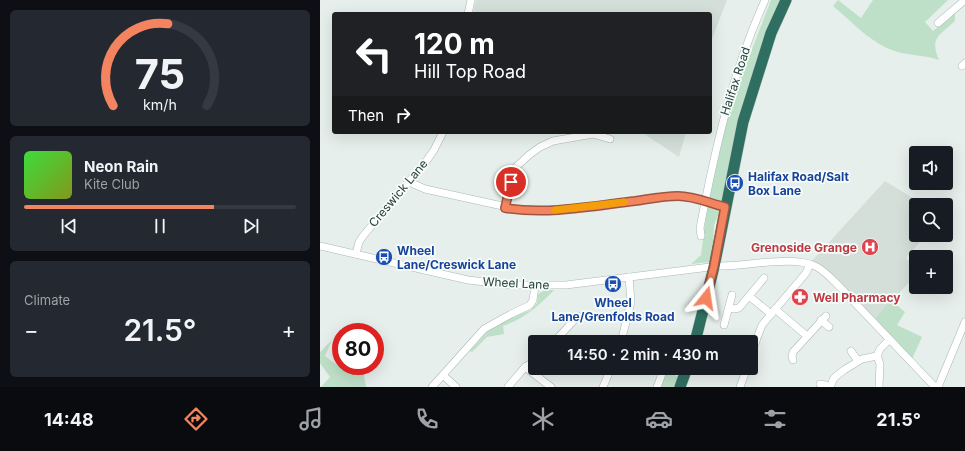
<!DOCTYPE html>
<meta charset="utf-8">
<style>
body{margin:0;font-family:Inter,sans-serif;background:#242831;color:#f1f3f6;height:100vh;display:flex;flex-direction:column;font-size:15px;white-space:nowrap}
*{box-sizing:border-box;margin:0}
p{font-size:13px;color:#9ea1a6}
.icon{flex:none;width:22px;height:22px;fill:none;stroke:currentColor;stroke-width:2;stroke-linecap:round;stroke-linejoin:round}
.map{position:relative;flex:1;overflow:hidden}
.drawer{display:flex;flex-direction:column;gap:10px;padding:10px;background:#0d0f14;width:320px}
.drawer>*{flex:none}
.banner{position:absolute;left:12px;top:12px;width:380px;height:122px;border-radius:4px;box-shadow:0 4px 16px #0002;background:#202124;color:#fff;overflow:hidden}
.buttons{position:absolute;left:589px;top:146px;display:grid;gap:8px}
.buttons a{display:grid;place-items:center;width:44px;height:44px;border-radius:4px;background:#171b24;box-shadow:0 4px 16px #0002;font-size:20px}
.speed{position:absolute;left:12px;top:323px;display:flex;gap:8px;font-size:20px;font-weight:700;text-align:center}
.speed>*{display:grid;place-content:center;width:52px;height:52px;border-radius:50%;background:#171b24;box-shadow:0 4px 16px #0002;line-height:1}
.speed .limit{border:6px solid #d22;background:#fff;color:#111}
.pin{position:absolute;display:grid;place-items:center;width:34px;height:34px;color:#fff;margin:-17px;border:2px solid #fff;border-radius:50%;box-shadow:0 1px 4px #0007}
.me{position:absolute;width:44px;margin:-22px;rotate:15deg;stroke-linejoin:round;filter:drop-shadow(0 0 3px #0008)}
.turn{display:flex;align-items:center;gap:14px;height:84px;padding:0 16px;font-size:18px}
.turn .icon{width:52px;height:52px;stroke-width:2.5}
.turn b{display:block;font-size:28px;line-height:34px}
.then{display:flex;align-items:center;height:38px;padding:0 16px;background:#0003;gap:8px;font-size:15px}
.big{font-size:30px;font-weight:600;line-height:1.1}
.drawer .card{flex:1;display:flex;flex-direction:column;justify-content:center;gap:6px;min-width:0;padding:0 14px;border-radius:6px;background:#242831}
.drawer .dial{align-items:center;gap:0}
.dial svg{height:104px;overflow:visible;fill:none;stroke:#363941;stroke-width:7;stroke-linecap:round;text-anchor:middle}
.dial text{fill:#f1f3f6;stroke:none}
.song{display:flex;align-items:center;gap:12px}
.cover{width:48px;height:48px;border-radius:6px;background:linear-gradient(135deg,hsl(120 70% 55%),hsl(70 70% 35%))}
.played{height:4px;border-radius:2px;background:linear-gradient(90deg,#f4845f 70%,#363941 70%)}
.keys{display:flex;justify-content:space-around;direction:ltr}
.heat{display:flex;justify-content:space-between;align-items:center;font-size:22px;direction:ltr}
.trip{position:absolute;left:208px;top:335px;width:230px;height:40px;border-radius:4px;background:#171b24;box-shadow:0 4px 16px #0002;font-weight:600;line-height:40px;text-align:center}
.tabs{display:flex;height:64px;justify-content:space-around;align-items:center;background:#090b0e;color:#9ea1a6}
.tabs .icon{width:28px;height:28px}
.tabs .current{color:#f4845f}
.tabs b{font-size:18px;color:#f1f3f6}
main{display:flex;flex:1;min-height:0}
.map>svg:first-child{display:block}
.built{fill:#d4dfda}
.green{fill:#bfe0c8}
.lines{fill:none;stroke-linecap:round;stroke-linejoin:round}
.minor-casing{stroke:#a8b8b2;stroke-width:8}
.highway-casing{stroke:#c2cac8;stroke-width:12}
.minor{stroke:#fff;stroke-width:7}
.highway{stroke:#2f6f62;stroke-width:11}
.route-casing{stroke:#9f563e;stroke-width:10}
.route{stroke:#f4845f;stroke-width:7}
.slow{stroke:#f59e0b;stroke-width:7}
.labels{text-anchor:middle;dominant-baseline:central;stroke-width:3.5;stroke-linejoin:round;paint-order:stroke}
.street-label{font-size:12px;fill:#24423a;stroke:#f7fbf9}
.transit-label{font-size:12px;font-weight:bold;fill:#164399;stroke:#f7fbf9;text-anchor:start}
.health-label{font-size:12px;font-weight:bold;fill:#be3a42;stroke:#f7fbf9;text-anchor:end}
</style>
<main>
<section class="drawer">
<div class="card dial"><svg viewBox="0 0 100 80">
<path d="M14 69A42 42 0 1 1 86 69"/>
<path d="M14 69A42 42 0 0 1 56 6" stroke="#f4845f"/>
<text x="50" y="56" font-size="32" font-weight="700">75</text>
<text x="50" y="72" font-size="11">km/h</text>
</svg></div>
<div class="card">
<div class="song"><i class="cover"></i><div><b>Neon Rain</b><p>Kite Club</p></div></div>
<div class="played"></div>
<div class="keys"><svg class="icon" aria-label="previous" viewBox="0 0 24 24"><path d="M18 5L8 12l10 7zM5 5v14"/></svg><svg class="icon" aria-label="pause" viewBox="0 0 24 24"><path d="M8 5v14M16 5v14"/></svg><svg class="icon" aria-label="next" viewBox="0 0 24 24"><path d="M6 5l10 7-10 7zM19 5v14"/></svg></div>
</div>
<div class="card"><p>Climate</p>
<div class="heat"><a>−</a><b class="big">21.5°</b><a>+</a></div>
</div>
</section>
<div class="map">
<svg width="645" height="387" viewBox="0 0 645 387">
<rect width="100%" height="100%" fill="#e6efeb"/>
<g class="built">
<polygon points="156,0 407,0 390,44 390,14 153,14"/>
<polygon points="323,132 366,132 359,157 326,135"/>
<polygon points="565,181 604,205 596,205 596,235 606,235 586,258 596,266 596,275 554,320 514,276 492,261"/>
</g>
<g class="green">
<polygon points="451,0 462,0 402,202 389,200 407,114"/>
<path d="M518 0 541 18 553 0H628L605 22 613 31 635 13V21C618 37 610 37 619 60 602 54 583 56 567 48 547 39 530 20 513 6Z"/>
<polygon points="390,206 399,208 400,211 394,225 393,246 389,262 371,264 381,255 387,208"/>
<path d="M225 290H234C218 307 205 318 183 326L184 334 167 337 152 352 150 351 171 328 185 320 211 310 217 303 218 294Z"/>
<polygon points="571,300 585,312 577,325 602,337 592,359 554,320"/>
<path d="M12 340 5 356C19 367 25 371 43 369L46 387H1L10 377 0 363V352Z"/>
<polygon points="347,371 359,377 356,387 341,387"/>
</g>
<g class="lines">
<defs>
<g id="minor">
<polyline points="148,14 151,0"/>
<polyline points="618,23 645,0"/>
<polyline points="642,66 645,63"/>
<polyline points="89,182 105,189 201,210 218,211 253,208 357,196 375,198 405,207"/>
<polyline points="185,208 196,167 209,155 220,147 233,141 273,134 290,139"/>
<path d="M381 236 380 228C395 149 412 73 445 0"/>
<path d="M0 246 148 280 190 285H246L398 266C426 267 474 254 497 267 504 271 510 277 516 283L615 387"/>
<polyline points="36,254 39,242 43,236 107,160 114,150 123,132"/>
<polyline points="429,296 451,314"/>
<polyline points="409,308 414,309 419,308 444,278"/>
<polyline points="455,309 487,336"/>
<polyline points="501,320 509,327"/>
<polyline points="404,325 412,295"/>
<polyline points="234,342 258,316"/>
<polyline points="301,342 311,302 309,277"/>
<polyline points="531,351 538,361"/>
<polyline points="431,354 442,325 486,273 490,264"/>
<polyline points="473,360 472,357 473,352 506,316"/>
<polyline points="205,367 231,387"/>
<polyline points="124,376 136,387"/>
<polyline points="500,384 510,386"/>
<polyline points="112,387 164,329 191,314 210,305 213,300 215,286"/>
<polyline points="188,387 205,367 215,361"/>
<polyline points="283,387 291,368"/>
<polyline points="337,387 342,374"/>
<polyline points="420,387 427,368"/>
<polyline points="510,387 514,378 524,370 542,359 557,356"/>
<polyline points="559,387 560,364 557,356 560,349 569,340"/>
<polyline points="618,387 645,322"/>
</g>
<g id="highway">
<polyline points="375,342 394,267 423,122 451,33 466,0"/>
<polyline points="360,387 367,368"/>
</g>
</defs>
<use href="#minor" class="minor-casing"/>
<use href="#highway" class="highway-casing"/>
<use href="#minor" class="minor"/>
<use href="#highway" class="highway"/>
</g>
<g class="lines">
<defs>
<path id="route" d="M191 182 185 208C228 215 273 206 315 201 329 199 344 196 358 196 374 196 389 203 405 207L394 266 386 298"/>
</defs>
<use href="#route" class="route-casing"/>
<use href="#route" class="route"/>
<polyline class="slow" points="235,210 304,202"/>
</g>
<defs>
<symbol id="bus-disc" viewBox="-11 -11 22 22"><circle r="9.5" fill="#1a4fb4" stroke="#f7fbf9"/><path d="M-5-6H5V4H4V6H2V4H-2V6H-4V4H-5ZM-3.5-4V0h7V-4ZM-3.5 1.2v1.5H-2V1.2ZM2 1.2v1.5H3.5V1.2Z" fill="#fff"/></symbol>
<symbol id="hospital-disc" viewBox="-11 -11 22 22"><circle r="9.5" fill="#e0444e" stroke="#f7fbf9"/><path d="M-5-5h3v3.5h4V-5h3V5h-3V1.5h-4V5h-3Z" fill="#fff"/></symbol>
<symbol id="pharmacy-disc" viewBox="-11 -11 22 22"><circle r="9.5" fill="#e0444e" stroke="#f7fbf9"/><path d="M-2-6h4v4h4v4h-4v4h-4v-4h-4v-4h4Z" fill="#fff"/></symbol>
</defs>
<g fill-rule="evenodd">
<use href="#bus-disc" x="405" y="173" width="20" height="20"/>
<use href="#hospital-disc" x="540" y="237" width="20" height="20"/>
<use href="#bus-disc" x="54" y="247" width="20" height="20"/>
<use href="#bus-disc" x="283" y="274" width="20" height="20"/>
<use href="#pharmacy-disc" x="470" y="287" width="20" height="20"/>
</g>
<g class="labels">
<g class="street-label">
<text transform="translate(415 81) rotate(-72)">Halifax Road</text>
<text transform="translate(78 193) rotate(-50)">Creswick Lane</text>
<text transform="translate(196 283) rotate(3)">Wheel Lane</text>
</g>
<g class="transit-label">
<text x="428" y="176">Halifax Road/Salt<tspan x="428" dy="14">Box Lane</tspan></text>
<text x="77" y="250">Wheel<tspan x="77" dy="14">Lane/Creswick Lane</tspan></text>
<text x="293" y="302" text-anchor="middle">Wheel<tspan x="293" dy="14">Lane/Grenfolds Road</tspan></text>
</g>
<g class="health-label">
<text x="537" y="247">Grenoside Grange</text>
<text x="493" y="297" text-anchor="start">Well Pharmacy</text>
</g>
</g>
</svg>
<div class="buttons">
<a><svg class="icon" aria-label="sound" viewBox="0 0 24 24"><path d="M4 9h4l5-4v14l-5-4H4zM17 9q2 3 0 6"/></svg></a>
<a><svg class="icon" aria-label="search" viewBox="0 0 24 24"><circle cx="10" cy="10" r="6"/><path d="M15 15l6 6"/></svg></a>
<a>+</a>
</div>
<div class="speed"><div class="limit">80</div></div>
<div class="pin" style="left:191px;top:182px;background:#d93025"><svg class="icon" aria-label="arrive" viewBox="0 0 24 24"><path d="M6 21V4h12l-3 4 3 4H6"/></svg></div>
<svg class="me" style="left:386px;top:298px" viewBox="-20 -20 40 40"><path d="M0-17L14 15 0 8-14 15z" fill="#f4845f" stroke="#fff" stroke-width="4"/></svg>
<div class="trip">14:50 · 2 min · 430 m</div>
<div class="banner">
<div class="turn"><svg class="icon" aria-label="left" viewBox="0 0 24 24"><path d="M17 20v-9H6M10 6l-5 5 5 5"/></svg><div><b>120 m</b>Hill Top Road</div></div>
<div class="then">Then<svg class="icon" aria-label="right" viewBox="0 0 24 24"><path d="M7 20v-9h11M14 6l5 5-5 5"/></svg></div>
</div>
</div>
</main>
<nav class="tabs">
<b>14:48</b>
<svg class="icon current" aria-label="directions" viewBox="0 0 24 24"><path d="M12 3l9 9-9 9-9-9zM9 14v-3h6M13 9l2 2-2 2"/></svg>
<svg class="icon" aria-label="music" viewBox="0 0 24 24"><path d="M9 18V5l10-2v13"/><circle cx="6" cy="18" r="3"/><circle cx="16" cy="16" r="3"/></svg>
<svg class="icon" aria-label="phone" viewBox="0 0 24 24"><path d="M5 4h4l2 5-3 2q2 4 5 5l2-3 5 2v4C11 20 4 13 5 4z"/></svg>
<svg class="icon" aria-label="climate" viewBox="0 0 24 24"><path d="M12 3v18M4 7l16 10M4 17L20 7"/></svg>
<svg class="icon" aria-label="car" viewBox="0 0 24 24"><path d="M5 17H2v-5l4-1 3-4h7l3 4 3 1v5h-3M9 17h6M6 11h13"/><circle cx="7" cy="17" r="2"/><circle cx="17" cy="17" r="2"/></svg>
<svg class="icon" aria-label="filters" viewBox="0 0 24 24"><path d="M4 7h16M4 17h16"/><circle cx="9" cy="7" r="2"/><circle cx="15" cy="17" r="2"/></svg>
<b>21.5°</b>
</nav>
